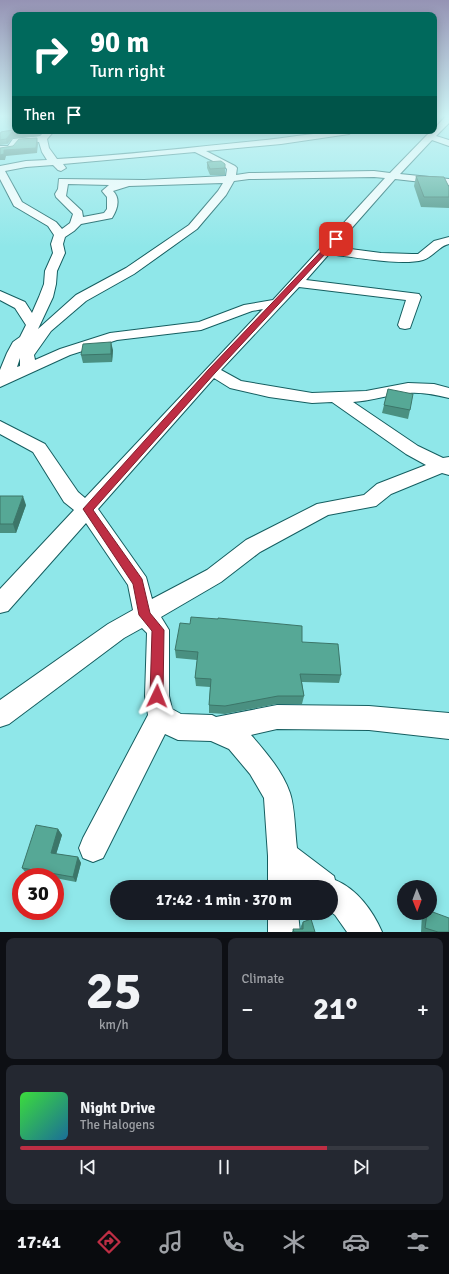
<!DOCTYPE html>
<meta charset="utf-8">
<style>
body{margin:0;font-family:Signika,sans-serif;background:#242831;color:#f1f3f6;height:100vh;display:flex;flex-direction:column;font-size:15px;white-space:nowrap}
*{box-sizing:border-box;margin:0}
p{font-size:13px;color:#9ea1a6}
.icon{flex:none;width:22px;height:22px;fill:none;stroke:currentColor;stroke-width:2;stroke-linecap:round;stroke-linejoin:round}
.map{position:relative;height:932px;overflow:hidden}
.side{display:flex;flex-direction:column;gap:6px;padding:6px;background:#0d0f14;flex:1}
.side>*{flex:none}
.guide{position:absolute;left:12px;top:12px;width:425px;height:122px;border-radius:8px;box-shadow:0 2px 10px #0003;background:#00695c;color:#fff;overflow:hidden}
.needle{width:26px;rotate:179deg}
.controls{position:absolute;left:397px;top:880px;display:grid;gap:8px}
.controls a{display:grid;place-items:center;width:40px;height:40px;border-radius:50%;background:#171b24;box-shadow:0 2px 10px #0003;font-size:20px}
.speed{position:absolute;left:12px;top:868px;display:flex;gap:8px;font-size:20px;font-weight:700;text-align:center}
.speed>*{display:grid;place-content:center;width:52px;height:52px;border-radius:50%;background:#171b24;box-shadow:0 2px 10px #0003;line-height:1}
.speed .limit{border:6px solid #d22;background:#fff;color:#111}
.pin{position:absolute;display:grid;place-items:center;width:34px;height:34px;color:#fff;margin:-17px;border-radius:8px;box-shadow:0 2px 6px #0006}
.me{position:absolute;width:44px;margin:-22px;rotate:2deg;stroke-linejoin:round;filter:drop-shadow(0 0 3px #0008)}
.turn{display:flex;align-items:center;gap:14px;height:84px;padding:0 12px;font-size:18px}
.turn .icon{width:52px;height:52px;stroke-width:2.5}
.turn b{display:block;font-size:28px;line-height:34px}
.then{display:flex;align-items:center;height:38px;padding:0 12px;background:#0003;gap:8px;font-size:15px}
.big{font-size:30px;font-weight:800;line-height:1.1}
.side .tile{flex:1;display:flex;flex-direction:column;justify-content:center;gap:6px;min-width:0;padding:0 14px;border-radius:8px;background:#242831}
.side .dial{align-items:center;gap:0}
.dial b{font-size:52px;line-height:1}
.song{display:flex;align-items:center;gap:12px}
.cover{width:48px;height:48px;border-radius:6px;background:linear-gradient(135deg,hsl(120 70% 55%),hsl(200 70% 35%))}
.played{height:4px;border-radius:2px;background:linear-gradient(90deg,#be2e44 75%,#363941 75%)}
.keys{display:flex;justify-content:space-around;direction:ltr}
.heat{display:flex;justify-content:space-between;align-items:center;font-size:22px;direction:ltr}
.side .tiles{flex:1;display:grid;gap:6px;grid-template-columns:1fr 1fr}
.tile:last-child{grid-column:span 2}
.trip{position:absolute;left:110px;top:880px;width:228px;height:40px;border-radius:20px;background:#171b24;box-shadow:0 2px 10px #0003;font-weight:800;line-height:40px;text-align:center}
.tabs{display:flex;height:64px;justify-content:space-around;align-items:center;background:#090b0e;color:#9ea1a6}
.tabs .icon{width:28px;height:28px}
.tabs .current{color:#be2e44}
.tabs b{font-size:18px;color:#f1f3f6}
.map>svg:first-child{display:block}
.lines{fill:none;stroke-linecap:round;stroke-linejoin:round}
.street-casing{stroke:#155e60;stroke-width:2}
.street{fill:#fff;fill-rule:evenodd}
.wall{fill:#4a9081}
.shaded-wall{fill:#3c7669}
.building{fill:#56a896;stroke:#3c7669}
.route{fill:#be2e44;stroke:#7c1e2c}
</style>
<div class="map">
<svg width="449" height="932" viewBox="0 0 449 932">
<rect width="100%" height="100%" fill="#8fe7e9"/>
<g class="lines">
<defs>
<g id="street">
<path d="M446 116H449V123L436 136 449 140V146L432 140 400 174 449 179V185L395 179 335 247 381 253 412 254H418L434 241 449 237V244C439 246 433 257 423 260 401 266 353 257 329 254L306 280 419 294 421 297 410 328 405 329 400 328 398 325 406 300 299 287 221 370 241 381 312 393 366 391 408 383 434 384 449 388V398C436 395 422 392 409 393 390 394 372 401 353 402L418 446 443 458 449 457V475L442 473 391 494 376 506 328 515 260 552 221 582 161 617 169 630V696L172 709 181 714 212 715 216 717 277 705 369 706 449 713V739L369 730 277 729 251 735C266 752 283 772 290 793 295 808 295 833 297 848L334 876 335 880C357 889 373 911 382 932H347L335 915 331 912V887H268V856L264 798 250 774 229 749 211 741 178 740 165 734 103 858 93 862 83 858 79 848 83 838 148 715 145 696 147 633 142 628 124 638 9 724 0 727V700L108 624 133 610 128 585 86 523 8 611 0 613V589L74 510 64 502 33 452 0 434V421L45 444 78 492 85 498 263 309 252 311 201 330 117 340 70 355 0 387V370L7 353 13 342 20 337 26 325 15 308 0 300V291L25 302 32 313 39 297 44 284 45 271 53 253 51 244 54 235 48 226 14 206 0 179V166L26 161 47 160 42 152 39 142 19 143 14 150 0 152V146H8L13 139 40 136 45 131H54L47 139 49 148 57 159C127 155 196 147 266 140 295 137 324 131 353 131L349 134 281 144 206 151 235 166 237 168 236 175 249 173 374 171 390 173 427 135 432 131H434V129ZM195 152 225 167 227 169 226 176 144 180 59 179 58 189 55 194 56 197 73 214 70 223 62 229 56 222 22 202 5 171 26 167 53 165 58 170 61 171 66 168 63 164ZM374 177 385 178 273 300 244 305 199 322 110 333 60 349 35 360 34 355 51 331 86 301 134 274 197 229 226 195 234 181 249 179ZM223 183 218 191 189 225 126 268 76 295 38 329 53 297 56 284 57 271 65 253 63 244 65 237 74 231 81 224 112 218C117 210 121 199 113 191L129 186ZM68 184 109 185 102 191 107 197V209L104 213 83 217 82 211 66 196ZM20 358V366L17 367ZM214 378 230 388 269 397 312 403 332 402 406 454 426 465 377 484 364 495 317 504 246 540 207 570 152 599 146 577 98 509Z"/>
<polygon points="268,913 298,913 300,932 268,932"/>
</g>
</defs>
<use href="#street" class="street-casing"/>
<use href="#street" class="street"/>
</g>
<g class="wall">
<polygon points="15,131 39,131 40,134 39,136 13,138 7,144 0,145 0,134"/>
<polygon points="207,162 225,164 225,175 210,175 207,168"/>
<polygon points="416,176 449,187 449,208 421,207 414,186"/>
<polygon points="113,350 112,362 83,363 81,355"/>
<polygon points="388,389 410,410 408,419 382,413"/>
<polygon points="0,496 26,505 16,533 0,533"/>
<polygon points="302,642 341,675 339,683 302,682 304,696 302,704 277,704 225,714 209,713 209,705 210,687 196,686 195,678 197,660 176,658 175,650"/>
<polygon points="58,829 62,835 56,854 78,857 81,863 76,882 55,878 55,877 48,877 26,873 22,868"/>
<polygon points="423,913 430,913 449,932 421,932 422,914"/>
<polygon points="303,922 315,932 292,932 293,929 301,929 301,926"/>
</g>
<g class="shaded-wall">
<polygon points="31,131 39,131 40,134 39,136 13,138 7,144 6,139 12,132"/>
<polygon points="37,138 38,144 37,153 6,156 5,160 0,160 0,155 4,150"/>
<polygon points="111,342 113,350 112,362 111,354"/>
<polygon points="23,496 26,505 16,533 13,524"/>
<polygon points="58,829 62,835 55,858 51,853"/>
<polygon points="78,857 81,863 76,882 73,877"/>
</g>
<g class="building">
<polygon points="15,130 15,131 31,131 12,132 6,139 0,140 0,134 1,132 6,131"/>
<polygon points="37,138 36,148 4,150 4,154 0,155 0,148 13,146 19,139"/>
<polygon points="221,161 225,164 225,168 210,169 207,162"/>
<polygon points="416,176 444,177 449,187 449,197 424,197"/>
<polygon points="111,342 111,354 81,355 83,344"/>
<polygon points="388,389 413,394 410,410 384,405"/>
<polygon points="0,496 23,496 13,524 0,524"/>
<polygon points="191,617 218,619 218,618 302,626 302,642 338,644 341,675 300,674 304,696 278,696 225,706 209,705 211,679 195,678 198,652 175,650 180,623 190,624"/>
<polygon points="36,825 58,829 51,853 78,857 73,877 22,868"/>
<polygon points="430,911 449,918 449,932 438,932 425,928 427,913 430,913"/>
<polygon points="311,919 315,932 294,932 293,929 303,929 303,922"/>
</g>
<linearGradient id="sky" x2="0" y2="1"><stop stop-color="#9593b4"/><stop offset="0.47" stop-color="#cdf4f5"/><stop offset="1" stop-color="#cdf4f5" stop-opacity="0"/></linearGradient>
<rect width="449" height="247" fill="url(#sky)"/>
<polygon class="route" points="334,238 339,239 215,373 93,510 142,579 150,613 164,630 163,696 161,700 157,702 152,700 150,696 152,631 139,615 133,584 83,509 209,369"/>
</svg>
<div class="controls">
<a><svg class="needle" viewBox="-14 -14 28 28"><path d="M0-13l5 13h-10z" fill="#e53935"/><path d="M0 13l5-13h-10z" fill="#9ea1a6"/></svg></a>
</div>
<div class="speed"><div class="limit">30</div></div>
<div class="pin" style="left:336px;top:239px;background:#d93025"><svg class="icon" aria-label="arrive" viewBox="0 0 24 24"><path d="M6 21V4h12l-3 4 3 4H6"/></svg></div>
<svg class="me" style="left:157px;top:696px" viewBox="-20 -20 40 40"><path d="M0-17L14 15 0 8-14 15z" fill="#be2e44" stroke="#fff" stroke-width="4"/></svg>
<div class="trip">17:42 · 1 min · 370 m</div>
<div class="guide">
<div class="turn"><svg class="icon" aria-label="right" viewBox="0 0 24 24"><path d="M7 20v-9h11M14 6l5 5-5 5"/></svg><div><b>90 m</b>Turn right</div></div>
<div class="then">Then<svg class="icon" aria-label="arrive" viewBox="0 0 24 24"><path d="M6 21V4h12l-3 4 3 4H6"/></svg></div>
</div>
</div>
<section class="side">
<div class="tiles">
<div class="tile dial"><b>25</b><p>km/h</p></div>
<div class="tile"><p>Climate</p>
<div class="heat"><a>−</a><b class="big">21°</b><a>+</a></div>
</div>
<div class="tile">
<div class="song"><i class="cover"></i><div><b>Night Drive</b><p>The Halogens</p></div></div>
<div class="played"></div>
<div class="keys"><svg class="icon" aria-label="previous" viewBox="0 0 24 24"><path d="M18 5L8 12l10 7zM5 5v14"/></svg><svg class="icon" aria-label="pause" viewBox="0 0 24 24"><path d="M8 5v14M16 5v14"/></svg><svg class="icon" aria-label="next" viewBox="0 0 24 24"><path d="M6 5l10 7-10 7zM19 5v14"/></svg></div>
</div>
</div>
</section>
<nav class="tabs">
<b>17:41</b>
<svg class="icon current" aria-label="directions" viewBox="0 0 24 24"><path d="M12 3l9 9-9 9-9-9zM9 14v-3h6M13 9l2 2-2 2"/></svg>
<svg class="icon" aria-label="music" viewBox="0 0 24 24"><path d="M9 18V5l10-2v13"/><circle cx="6" cy="18" r="3"/><circle cx="16" cy="16" r="3"/></svg>
<svg class="icon" aria-label="phone" viewBox="0 0 24 24"><path d="M5 4h4l2 5-3 2q2 4 5 5l2-3 5 2v4C11 20 4 13 5 4z"/></svg>
<svg class="icon" aria-label="climate" viewBox="0 0 24 24"><path d="M12 3v18M4 7l16 10M4 17L20 7"/></svg>
<svg class="icon" aria-label="car" viewBox="0 0 24 24"><path d="M5 17H2v-5l4-1 3-4h7l3 4 3 1v5h-3M9 17h6M6 11h13"/><circle cx="7" cy="17" r="2"/><circle cx="17" cy="17" r="2"/></svg>
<svg class="icon" aria-label="filters" viewBox="0 0 24 24"><path d="M4 7h16M4 17h16"/><circle cx="9" cy="7" r="2"/><circle cx="15" cy="17" r="2"/></svg>
</nav>
